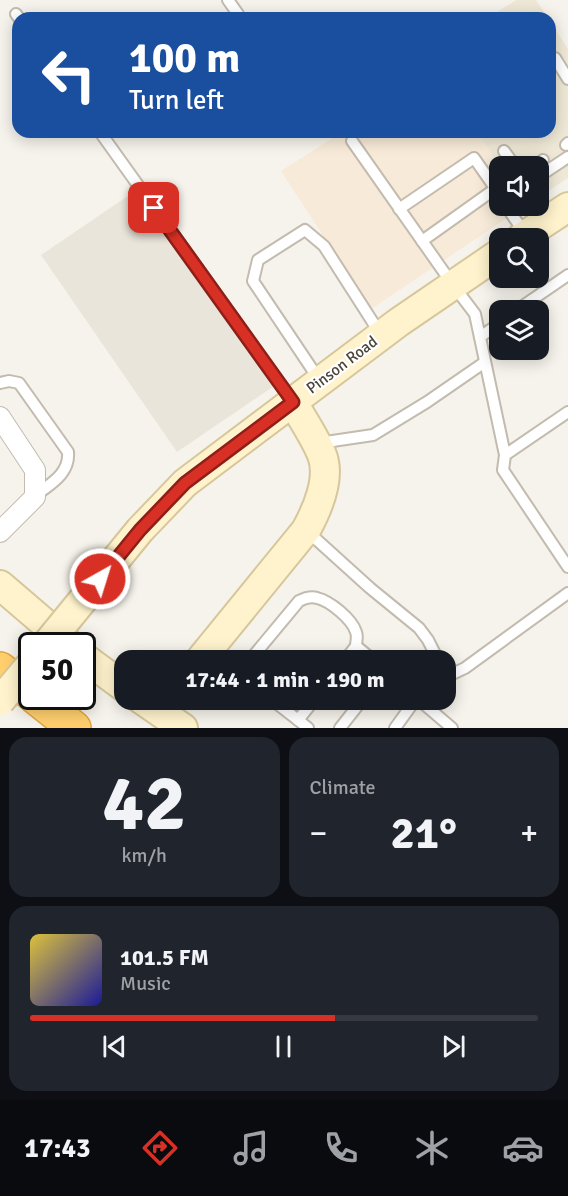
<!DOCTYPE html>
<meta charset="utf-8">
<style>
body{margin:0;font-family:Signika,sans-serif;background:#20242c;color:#f1f3f6;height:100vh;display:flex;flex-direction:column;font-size:22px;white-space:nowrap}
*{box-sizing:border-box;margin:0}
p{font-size:20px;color:#9ea1a6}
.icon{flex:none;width:33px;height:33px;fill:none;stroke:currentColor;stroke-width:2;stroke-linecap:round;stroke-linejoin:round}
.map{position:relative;height:728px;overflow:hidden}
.drawer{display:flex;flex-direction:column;gap:9px;padding:9px;background:#0d0f14;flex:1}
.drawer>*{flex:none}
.guide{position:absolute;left:12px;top:12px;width:544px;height:126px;border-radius:18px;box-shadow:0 3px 15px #0003;background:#1a4fa0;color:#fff;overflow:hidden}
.fabs{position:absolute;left:489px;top:156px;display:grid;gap:12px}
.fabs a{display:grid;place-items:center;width:60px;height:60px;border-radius:12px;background:#171b24;box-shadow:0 3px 15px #0003;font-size:30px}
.speed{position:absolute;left:18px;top:632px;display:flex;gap:12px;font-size:30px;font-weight:700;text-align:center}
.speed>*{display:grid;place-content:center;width:78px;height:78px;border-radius:50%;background:#171b24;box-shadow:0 3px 15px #0003;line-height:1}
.speed .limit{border:3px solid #111;border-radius:9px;background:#fff;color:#111}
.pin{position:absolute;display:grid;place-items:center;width:51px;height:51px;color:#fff;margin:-26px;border-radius:12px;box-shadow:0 3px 9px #0006}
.me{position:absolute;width:66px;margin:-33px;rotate:39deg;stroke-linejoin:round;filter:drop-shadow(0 0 4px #0008)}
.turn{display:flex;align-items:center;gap:21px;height:126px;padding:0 18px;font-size:27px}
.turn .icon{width:78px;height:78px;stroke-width:2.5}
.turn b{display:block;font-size:42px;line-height:51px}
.big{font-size:45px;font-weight:800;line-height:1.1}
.drawer .widget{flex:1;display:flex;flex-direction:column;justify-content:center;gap:9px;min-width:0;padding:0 21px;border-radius:18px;background:#20242c}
.drawer .dial{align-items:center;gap:0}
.dial b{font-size:78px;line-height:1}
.song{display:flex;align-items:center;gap:18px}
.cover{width:72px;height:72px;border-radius:9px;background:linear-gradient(135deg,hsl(50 70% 55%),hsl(240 70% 35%))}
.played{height:6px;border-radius:3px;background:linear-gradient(90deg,#d93025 60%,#363941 60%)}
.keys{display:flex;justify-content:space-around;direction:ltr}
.heat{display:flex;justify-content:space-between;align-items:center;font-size:33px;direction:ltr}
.drawer .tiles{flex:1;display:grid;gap:9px;grid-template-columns:1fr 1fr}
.widget:last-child{grid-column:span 2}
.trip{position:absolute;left:114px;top:650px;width:342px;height:60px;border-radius:18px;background:#171b24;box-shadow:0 3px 15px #0003;font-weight:800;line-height:60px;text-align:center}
.tabs{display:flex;height:96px;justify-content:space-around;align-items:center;background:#090b0e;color:#9ea1a6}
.tabs .icon{width:42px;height:42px}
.tabs .selected{color:#d93025}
.tabs b{font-size:27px;color:#f1f3f6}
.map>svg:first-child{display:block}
.residential{fill:#eae5da}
.commercial{fill:#f7ead8}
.education{fill:#efe8d6}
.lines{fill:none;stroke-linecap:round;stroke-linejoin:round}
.lane-casing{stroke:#c2bbae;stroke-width:14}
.street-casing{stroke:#c2bbae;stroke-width:22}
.secondary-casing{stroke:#d6c79b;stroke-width:32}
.highway-casing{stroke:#e0a43c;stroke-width:36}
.lane{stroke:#fff;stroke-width:10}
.street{stroke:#fff;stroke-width:20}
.secondary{stroke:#fff3cd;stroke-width:28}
.highway{stroke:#ffcf6e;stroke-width:33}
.secondary-bridge-casing{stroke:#d6c79b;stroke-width:32;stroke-linecap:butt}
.secondary-bridge{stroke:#fff3cd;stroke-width:28}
.route-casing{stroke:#8d1f18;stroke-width:15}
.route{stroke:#d93025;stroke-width:10}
.labels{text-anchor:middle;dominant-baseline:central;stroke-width:4.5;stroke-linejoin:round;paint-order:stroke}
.street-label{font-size:16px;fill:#4b4439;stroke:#fff}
</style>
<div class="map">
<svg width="568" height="728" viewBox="0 0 568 728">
<rect width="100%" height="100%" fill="#f6f3ec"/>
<polygon class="residential" points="141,187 277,384 177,452 41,255"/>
<polygon class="commercial" points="342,132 477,132 500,166 500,206 525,206 371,309 281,171"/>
<g class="education">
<polygon points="516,0 536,0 548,18 488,18"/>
<polygon points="551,22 568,49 568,178 539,197 538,166 500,166 477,132 550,132"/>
</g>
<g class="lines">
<defs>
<g id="lane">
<polyline points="228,0 238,14"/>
<polyline points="16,14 19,18"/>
<polyline points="555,58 568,79"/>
<polyline points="100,132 293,402"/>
<polyline points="352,141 453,285 475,314 505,455 568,412"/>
<polyline points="566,145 568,143"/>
<polyline points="504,151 515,166"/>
<polyline points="538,166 539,163 543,160"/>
<polyline points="538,177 568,157"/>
<polyline points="538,201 551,218"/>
<polyline points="506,206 526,235"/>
<polyline points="399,209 474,158 500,195"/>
<polyline points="422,241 495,189"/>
<polyline points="517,310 568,275"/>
<polyline points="480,337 500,323"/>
<polyline points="320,381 253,281 258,260 305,230 324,246 381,335"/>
<path d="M0 383 9 381 19 383 68 452C70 474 50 484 35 496"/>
<polyline points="319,443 373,435 427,402 485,362"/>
<polyline points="505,455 503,470 568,567"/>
<polyline points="307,531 370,588 419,628 428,640 438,660"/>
<path d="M250 660 299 601C305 598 311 596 317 598 330 601 352 619 356 632 358 637 356 641 356 646"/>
<polyline points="345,660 356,646 373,660"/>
<polyline points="446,677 465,668 568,593"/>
<polyline points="271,699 298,720"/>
<polyline points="418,699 452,728"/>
<polyline points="308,728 298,720 315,699"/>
<polyline points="340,728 363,699"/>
<polyline points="395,728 416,699"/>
</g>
<polyline id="street" points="0,417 35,470 35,497 0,532"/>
<g id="secondary">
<polyline points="521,238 568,207"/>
<polyline points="140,530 185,483 399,322 500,253"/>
<polyline points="0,585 70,645"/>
<polyline points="82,656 124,687"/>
<path d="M200 660 306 530C317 510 331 478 322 455 315 437 302 419 293 402"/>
<polyline points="141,699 183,728"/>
</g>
<g id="highway">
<polyline points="0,669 32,694"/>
<polyline points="34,696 74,728"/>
</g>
</defs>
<use href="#lane" class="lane-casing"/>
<use href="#street" class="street-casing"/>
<use href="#secondary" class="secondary-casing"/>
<use href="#highway" class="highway-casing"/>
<use href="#lane" class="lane"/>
<use href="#street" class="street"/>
<use href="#secondary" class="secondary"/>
<use href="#highway" class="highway"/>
<defs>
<g id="secondary-bridge">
<polyline points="46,645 140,530"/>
<polyline points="0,701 32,663"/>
</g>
</defs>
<use href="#secondary-bridge" class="secondary-bridge-casing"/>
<use href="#secondary-bridge" class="secondary-bridge"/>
</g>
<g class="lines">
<defs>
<polyline id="route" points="100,579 140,530 185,483 293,402 154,208"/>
</defs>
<use href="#route" class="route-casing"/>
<use href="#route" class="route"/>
</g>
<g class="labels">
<g class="street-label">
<text transform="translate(342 365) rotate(-37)">Pinson Road</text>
</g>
</g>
</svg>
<div class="fabs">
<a><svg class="icon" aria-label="sound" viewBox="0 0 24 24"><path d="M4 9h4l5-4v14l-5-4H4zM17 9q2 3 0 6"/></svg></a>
<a><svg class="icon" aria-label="search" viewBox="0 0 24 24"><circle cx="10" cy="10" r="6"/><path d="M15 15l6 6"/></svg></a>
<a><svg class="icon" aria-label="layers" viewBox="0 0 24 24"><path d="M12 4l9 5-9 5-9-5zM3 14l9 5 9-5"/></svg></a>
</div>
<div class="speed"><div class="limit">50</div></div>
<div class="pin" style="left:154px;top:208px;background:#d93025"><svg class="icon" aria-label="arrive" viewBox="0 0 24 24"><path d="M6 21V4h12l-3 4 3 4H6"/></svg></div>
<svg class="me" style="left:100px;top:579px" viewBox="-20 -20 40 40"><circle r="17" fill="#d93025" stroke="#fff" stroke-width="3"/><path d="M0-11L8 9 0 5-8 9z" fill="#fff"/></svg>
<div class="trip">17:44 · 1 min · 190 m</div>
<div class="guide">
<div class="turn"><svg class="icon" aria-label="left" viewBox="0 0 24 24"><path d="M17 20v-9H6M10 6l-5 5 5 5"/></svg><div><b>100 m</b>Turn left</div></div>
</div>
</div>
<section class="drawer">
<div class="tiles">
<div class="widget dial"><b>42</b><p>km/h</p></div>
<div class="widget"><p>Climate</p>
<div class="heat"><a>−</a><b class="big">21°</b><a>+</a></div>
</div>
<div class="widget">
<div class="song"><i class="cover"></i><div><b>101.5 FM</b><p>Music</p></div></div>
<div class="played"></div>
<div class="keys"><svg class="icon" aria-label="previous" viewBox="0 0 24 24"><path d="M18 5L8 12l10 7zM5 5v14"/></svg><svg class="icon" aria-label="pause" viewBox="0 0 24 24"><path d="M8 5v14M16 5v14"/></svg><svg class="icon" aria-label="next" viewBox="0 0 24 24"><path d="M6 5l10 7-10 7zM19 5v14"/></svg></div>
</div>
</div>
</section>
<nav class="tabs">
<b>17:43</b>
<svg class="icon selected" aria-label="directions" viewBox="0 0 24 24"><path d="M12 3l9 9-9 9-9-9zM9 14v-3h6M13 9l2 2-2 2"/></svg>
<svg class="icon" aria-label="music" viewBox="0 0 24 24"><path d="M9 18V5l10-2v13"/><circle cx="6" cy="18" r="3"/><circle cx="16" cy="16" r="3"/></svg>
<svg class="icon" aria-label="phone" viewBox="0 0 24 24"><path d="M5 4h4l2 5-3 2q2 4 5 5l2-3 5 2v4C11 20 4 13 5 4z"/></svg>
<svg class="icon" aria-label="climate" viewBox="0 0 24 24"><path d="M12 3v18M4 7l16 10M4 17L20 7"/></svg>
<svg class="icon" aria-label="car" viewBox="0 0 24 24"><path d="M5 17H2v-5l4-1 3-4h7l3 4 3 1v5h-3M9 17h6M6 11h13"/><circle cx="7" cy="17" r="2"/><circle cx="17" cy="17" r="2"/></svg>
</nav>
